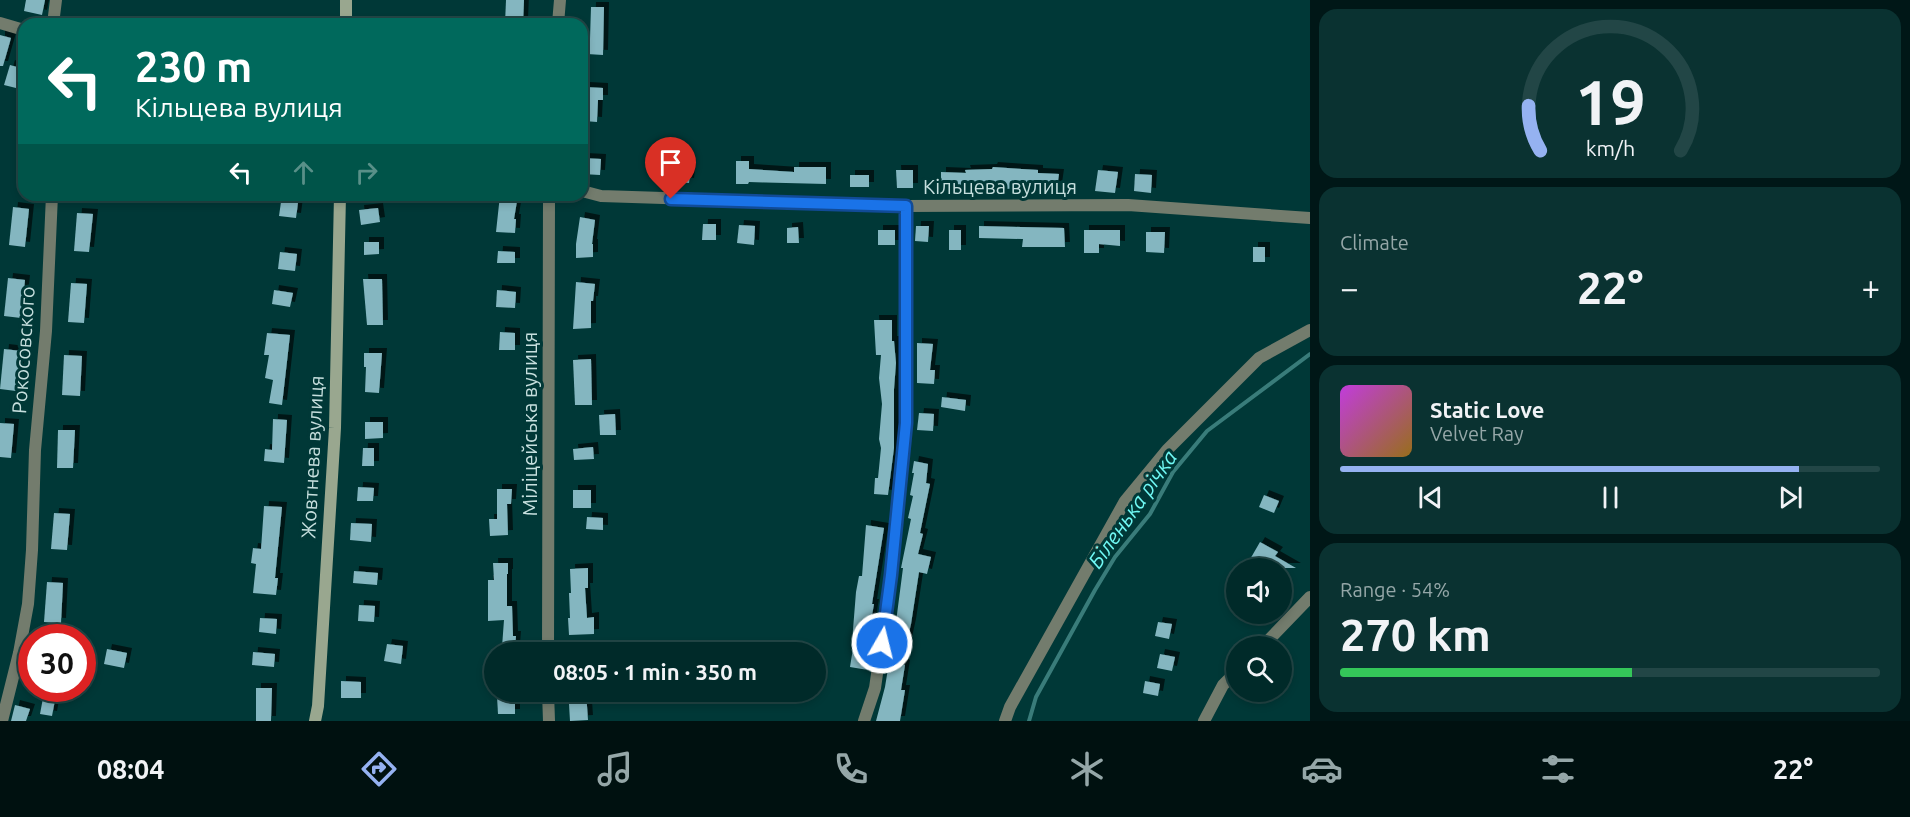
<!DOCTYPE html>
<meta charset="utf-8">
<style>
body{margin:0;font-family:Ubuntu,sans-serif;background:#0a3231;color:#f1f3f6;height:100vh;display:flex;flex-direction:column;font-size:22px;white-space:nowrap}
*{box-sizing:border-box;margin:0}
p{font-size:20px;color:#95a7a8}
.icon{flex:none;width:33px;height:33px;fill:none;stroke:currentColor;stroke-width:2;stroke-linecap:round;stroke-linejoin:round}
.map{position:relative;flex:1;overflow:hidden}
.drawer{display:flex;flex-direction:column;gap:9px;padding:9px;background:#001717;width:600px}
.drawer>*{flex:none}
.guide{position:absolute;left:18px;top:18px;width:570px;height:183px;border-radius:18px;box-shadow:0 3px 9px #0003,0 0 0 2px #224646;background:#00695c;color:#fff;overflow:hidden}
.controls{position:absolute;left:1226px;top:558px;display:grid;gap:12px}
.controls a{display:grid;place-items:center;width:66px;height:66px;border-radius:50%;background:#002a29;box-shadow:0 3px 9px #0003,0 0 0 2px #224646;font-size:30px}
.speed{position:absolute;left:18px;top:624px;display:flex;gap:12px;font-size:30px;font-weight:700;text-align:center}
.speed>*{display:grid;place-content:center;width:78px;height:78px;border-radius:50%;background:#002a29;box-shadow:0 3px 9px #0003,0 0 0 2px #224646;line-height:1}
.speed .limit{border:9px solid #d22;background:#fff;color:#111}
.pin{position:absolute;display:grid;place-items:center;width:51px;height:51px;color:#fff;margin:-62px -26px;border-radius:50% 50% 50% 0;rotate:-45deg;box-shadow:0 0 6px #0007}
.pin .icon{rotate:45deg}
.me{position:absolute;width:66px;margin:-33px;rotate:8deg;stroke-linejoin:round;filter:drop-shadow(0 0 4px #0008)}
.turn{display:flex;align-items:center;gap:21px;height:126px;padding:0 18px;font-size:27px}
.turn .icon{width:78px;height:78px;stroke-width:2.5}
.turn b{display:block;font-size:42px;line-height:51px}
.lanes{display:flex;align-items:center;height:57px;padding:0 18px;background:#0003;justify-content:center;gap:30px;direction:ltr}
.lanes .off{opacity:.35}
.big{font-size:45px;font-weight:700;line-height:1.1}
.drawer .tile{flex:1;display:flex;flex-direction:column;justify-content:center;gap:9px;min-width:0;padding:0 21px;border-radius:18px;background:#0a3231}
.drawer .dial{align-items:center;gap:0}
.dial svg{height:156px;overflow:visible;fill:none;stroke:#224646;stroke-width:7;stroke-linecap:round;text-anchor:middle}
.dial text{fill:#f1f3f6;stroke:none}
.song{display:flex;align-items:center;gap:18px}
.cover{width:72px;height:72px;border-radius:9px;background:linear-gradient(135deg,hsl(290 70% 55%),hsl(40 70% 35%))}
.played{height:6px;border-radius:3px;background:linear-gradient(90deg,#95b2f1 85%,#224646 85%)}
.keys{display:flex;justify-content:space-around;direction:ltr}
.heat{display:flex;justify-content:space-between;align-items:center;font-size:33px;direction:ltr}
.charge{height:9px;border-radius:4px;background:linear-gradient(90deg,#34c759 54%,#224646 0)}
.trip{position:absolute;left:484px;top:642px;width:342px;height:60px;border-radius:30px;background:#002a29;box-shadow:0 3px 9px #0003,0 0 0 2px #224646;font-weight:700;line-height:60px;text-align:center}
.tab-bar{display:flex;height:96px;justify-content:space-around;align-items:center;background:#001110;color:#95a7a8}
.tab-bar .icon{width:42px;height:42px}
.tab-bar .current{color:#95b2f1}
.tab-bar b{font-size:27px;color:#f1f3f6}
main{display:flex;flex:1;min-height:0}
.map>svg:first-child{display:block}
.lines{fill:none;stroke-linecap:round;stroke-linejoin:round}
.stream{stroke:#397c7a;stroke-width:4}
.building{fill:#84b6c0;filter:url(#shadow)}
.street{stroke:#737c6d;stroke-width:12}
.secondary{stroke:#99a78f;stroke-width:12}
.route-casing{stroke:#114b97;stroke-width:15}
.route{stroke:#1a73e8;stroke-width:10}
.labels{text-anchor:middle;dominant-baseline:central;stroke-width:6;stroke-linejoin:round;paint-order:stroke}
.street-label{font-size:20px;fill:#c6dfde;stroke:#003837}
.water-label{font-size:21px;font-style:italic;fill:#70f9f5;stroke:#003837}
</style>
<main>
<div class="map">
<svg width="1310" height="721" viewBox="0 0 1310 721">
<defs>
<filter id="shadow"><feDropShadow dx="5" dy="-5" stdDeviation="0" flood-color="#0009"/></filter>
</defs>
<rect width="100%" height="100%" fill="#003837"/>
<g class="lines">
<polyline class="stream" points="1029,721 1036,697 1095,590 1115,557 1150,514 1173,472 1207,431 1310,354"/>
</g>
<g class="building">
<polygon points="26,0 45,0 42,15 24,11"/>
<polygon points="506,0 524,0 523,24 505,24"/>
<polygon points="591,7 604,7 603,55 587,54 588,38 590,39"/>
<polygon points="0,35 11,38 3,66 0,66"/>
<polygon points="10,65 24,69 20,89 4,85"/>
<polygon points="585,87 603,88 603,100 598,100 597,122 584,121"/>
<polygon points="582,158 601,159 600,175 582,174"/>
<polygon points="736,161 749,161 749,169 794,172 794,167 826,167 826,184 749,182 748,184 736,184"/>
<polygon points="678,167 691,168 689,183 677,182"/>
<polygon points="993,167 1038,170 1038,173 1059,174 1057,188 1038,187 1005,189 966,188 966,185 941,185 941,172 966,173 965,170 992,169"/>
<polygon points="896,170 913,170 913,188 897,188"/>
<polygon points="1098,170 1118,172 1115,193 1095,191"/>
<polygon points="1135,174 1152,175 1151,193 1134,191"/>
<rect x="850" y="175" width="19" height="12"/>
<polygon points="282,195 299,195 296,218 279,216"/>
<polygon points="500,195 518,195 514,219 516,219 515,233 496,232"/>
<polygon points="13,207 29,209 25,247 9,245"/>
<polygon points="378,208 380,222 361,225 359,210"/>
<polygon points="77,213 93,214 89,252 74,251"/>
<polygon points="580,217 595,220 592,244 593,244 593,257 576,258 576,244"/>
<polygon points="703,224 716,224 716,240 702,240"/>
<polygon points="739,225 755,226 754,245 737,243"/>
<polygon points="916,226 929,226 928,242 915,241"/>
<polygon points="979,226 1064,228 1065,247 1022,247 1023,239 979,238"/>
<polygon points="798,227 799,243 787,243 787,228"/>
<rect x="878" y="230" width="17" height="15"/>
<rect x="949" y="230" width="12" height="20"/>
<polygon points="1084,230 1120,230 1120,246 1099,244 1099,253 1084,253"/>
<polygon points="1146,232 1165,232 1164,253 1146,252"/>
<polygon points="364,242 379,242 379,254 364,255"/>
<rect x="1253" y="247" width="12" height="15"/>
<polygon points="498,251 515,252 515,263 497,263"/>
<polygon points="280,252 297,254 295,271 278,269"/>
<polygon points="8,278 25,280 21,318 4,316"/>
<polygon points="363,279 382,279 383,325 367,325"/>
<polygon points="576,282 595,284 593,301 591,301 591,328 573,329"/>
<polygon points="71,283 87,284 84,323 68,322"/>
<polygon points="274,290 293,293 290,307 272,304"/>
<polygon points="497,290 516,292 515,308 496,307"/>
<polygon points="874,320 892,320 892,341 894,341 896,363 894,389 894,448 888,495 874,494 875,478 878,478 881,448 879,439 882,404 879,378 881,355 876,355"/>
<polygon points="500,332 515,333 515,350 499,350"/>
<polygon points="267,333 290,335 282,405 269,403 273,380 265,378 269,355 264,355"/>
<polygon points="917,343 933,344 930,370 935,370 934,384 917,383"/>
<polygon points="4,349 21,351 16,391 0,389"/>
<polygon points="364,353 382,353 379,393 365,392 366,367 364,367"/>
<polygon points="64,355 82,356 80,396 62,395"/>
<polygon points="591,359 592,405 575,405 573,360"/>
<polygon points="942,397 966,400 965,411 941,407"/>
<polygon points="919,413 934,414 933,431 917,430"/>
<polygon points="615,414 616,435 600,435 599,415"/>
<polygon points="273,419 287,420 284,463 264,461 265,449 272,450"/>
<polygon points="365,422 383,422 383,438 365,439"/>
<polygon points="0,423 14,424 11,458 0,457"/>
<polygon points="58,430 75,430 73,468 57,468"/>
<polygon points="593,447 594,459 574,460 573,449"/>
<polygon points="363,448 374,448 374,466 362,466"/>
<polygon points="914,461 928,464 926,483 930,484 920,533 923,534 918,554 931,557 927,574 919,572 911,624 902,664 905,665 901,690 905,690 900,721 876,721 885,687 891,650 889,650 896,622 903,568 901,568 911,519 908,518 913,496 910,495 914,473 912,473"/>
<polygon points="358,487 374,488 373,501 357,501"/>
<polygon points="497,489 512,489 511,504 507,504 508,535 490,536 489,519 497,519"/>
<rect x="573" y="490" width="18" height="18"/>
<polygon points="1264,495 1279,501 1274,513 1259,507"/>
<polygon points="264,506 282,507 275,578 278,578 276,595 253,593 256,564 251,563 253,548 261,549"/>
<polygon points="54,513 70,514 67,550 51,549"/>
<polygon points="587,517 603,518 603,530 586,529"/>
<polygon points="351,523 372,524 371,542 350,540"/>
<polygon points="866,525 884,528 872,604 874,604 871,621 870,620 866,656 870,656 868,670 850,667 854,642 852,642 856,592 859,576 862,576"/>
<polygon points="1260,542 1278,552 1275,556 1296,568 1245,568"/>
<polygon points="493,563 508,563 508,574 507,574 507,606 512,606 513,636 516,636 515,648 502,647 504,620 488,621 488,580 494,580"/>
<polygon points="588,568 588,588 585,588 587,618 594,617 594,634 569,635 568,618 570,618 569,593 571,593 570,569"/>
<polygon points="354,571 378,573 377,585 353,583"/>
<polygon points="47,582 63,583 61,623 44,622"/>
<polygon points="359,605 375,606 374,622 358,621"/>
<polygon points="260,618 277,619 276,634 259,632"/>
<polygon points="1158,622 1172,624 1169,639 1155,636"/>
<polygon points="387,644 403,646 401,664 384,661"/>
<polygon points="107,649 127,653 124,668 104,664"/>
<polygon points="253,652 275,654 274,667 252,665"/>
<polygon points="1160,654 1175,657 1172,671 1157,668"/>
<polygon points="341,681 361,682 361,698 341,698"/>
<polygon points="1145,681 1160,684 1158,696 1143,693"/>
<polygon points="256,688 272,688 271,721 256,721"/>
<polygon points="571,692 586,692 588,720 570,721 569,704 572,704"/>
<polygon points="497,696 515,696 515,714 498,714"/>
<polygon points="43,698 55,700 52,716 40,714"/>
<polygon points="15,705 30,709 26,721 11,721"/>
</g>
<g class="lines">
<g class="street">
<polyline points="0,23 24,30"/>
<polyline points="53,24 56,0"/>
<polyline points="558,24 560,0"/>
<polyline points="582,191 601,196 906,206 1128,205 1310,218"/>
<polyline points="1263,646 1310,597"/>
<polyline points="548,652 549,195"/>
<polyline points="548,692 549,721"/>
<polyline points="2,721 19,653 28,604 32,550 35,450 46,331 52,195"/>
<polyline points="864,721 875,688 891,575 906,423 906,206"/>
<polyline points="1005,721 1010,707 1125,501 1167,450 1259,358 1310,330"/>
<polyline points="1204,721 1223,685 1236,672"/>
</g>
<g class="secondary">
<polyline points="346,24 346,0"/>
<polyline points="315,721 318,706 335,428 340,195"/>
</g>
</g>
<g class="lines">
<defs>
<polyline id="route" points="671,199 906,206 906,423 891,575 882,643"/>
</defs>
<use href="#route" class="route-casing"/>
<use href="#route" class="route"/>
</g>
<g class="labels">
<g class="street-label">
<text x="1000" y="186">Кільцева вулиця</text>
<text transform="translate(23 350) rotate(-86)">Рокосовского</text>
<text transform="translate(529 424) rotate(-90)">Міліцейська вулиця</text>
<text transform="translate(312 457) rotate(-87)">Жовтнева вулиця</text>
</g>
<g class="water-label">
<text transform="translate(1132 509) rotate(-55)">Біленька річка</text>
</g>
</g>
</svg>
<div class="controls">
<a><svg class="icon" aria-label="sound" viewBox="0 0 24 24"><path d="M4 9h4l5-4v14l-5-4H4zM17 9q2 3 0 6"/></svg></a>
<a><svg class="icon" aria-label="search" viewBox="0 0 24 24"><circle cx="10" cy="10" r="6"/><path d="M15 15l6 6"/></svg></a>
</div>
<div class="speed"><div class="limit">30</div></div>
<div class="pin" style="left:671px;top:199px;background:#d93025"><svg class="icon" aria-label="arrive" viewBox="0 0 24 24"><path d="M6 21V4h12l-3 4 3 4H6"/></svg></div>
<svg class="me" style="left:882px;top:643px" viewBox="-20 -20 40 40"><circle r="17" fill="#1a73e8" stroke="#fff" stroke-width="3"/><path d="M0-11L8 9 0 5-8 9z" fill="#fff"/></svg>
<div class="trip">08:05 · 1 min · 350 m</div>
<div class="guide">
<div class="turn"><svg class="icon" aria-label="left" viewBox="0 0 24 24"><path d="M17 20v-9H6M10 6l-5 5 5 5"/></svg><div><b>230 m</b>Кільцева вулиця</div></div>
<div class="lanes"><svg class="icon" aria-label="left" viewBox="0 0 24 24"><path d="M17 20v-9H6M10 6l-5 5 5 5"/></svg><svg class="icon off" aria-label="ahead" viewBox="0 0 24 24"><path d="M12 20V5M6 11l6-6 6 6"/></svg><svg class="icon off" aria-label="right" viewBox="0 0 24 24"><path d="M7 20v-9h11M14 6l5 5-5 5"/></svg></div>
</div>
</div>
<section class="drawer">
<div class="tile dial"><svg viewBox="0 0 100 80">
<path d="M14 69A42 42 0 1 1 86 69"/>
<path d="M14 69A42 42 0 0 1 8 46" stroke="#95b2f1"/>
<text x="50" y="56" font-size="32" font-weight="700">19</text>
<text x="50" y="72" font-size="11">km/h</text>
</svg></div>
<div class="tile"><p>Climate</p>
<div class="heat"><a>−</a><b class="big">22°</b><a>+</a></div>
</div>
<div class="tile">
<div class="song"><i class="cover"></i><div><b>Static Love</b><p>Velvet Ray</p></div></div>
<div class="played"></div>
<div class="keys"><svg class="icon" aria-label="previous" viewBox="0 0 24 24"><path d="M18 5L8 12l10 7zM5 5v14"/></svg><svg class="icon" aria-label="pause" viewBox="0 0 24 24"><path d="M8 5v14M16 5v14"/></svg><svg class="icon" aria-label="next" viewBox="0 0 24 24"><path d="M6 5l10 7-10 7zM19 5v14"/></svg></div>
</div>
<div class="tile"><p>Range · 54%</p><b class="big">270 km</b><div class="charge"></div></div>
</section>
</main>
<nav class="tab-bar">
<b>08:04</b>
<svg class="icon current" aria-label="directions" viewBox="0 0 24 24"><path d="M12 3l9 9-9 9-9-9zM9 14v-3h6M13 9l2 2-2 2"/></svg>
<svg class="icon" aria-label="music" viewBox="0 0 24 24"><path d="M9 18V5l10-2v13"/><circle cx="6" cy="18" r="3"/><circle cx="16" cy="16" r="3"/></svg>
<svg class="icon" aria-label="phone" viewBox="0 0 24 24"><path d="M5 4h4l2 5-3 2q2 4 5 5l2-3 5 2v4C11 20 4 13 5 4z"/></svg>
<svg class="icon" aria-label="climate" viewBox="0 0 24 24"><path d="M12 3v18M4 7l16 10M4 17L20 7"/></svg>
<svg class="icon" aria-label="car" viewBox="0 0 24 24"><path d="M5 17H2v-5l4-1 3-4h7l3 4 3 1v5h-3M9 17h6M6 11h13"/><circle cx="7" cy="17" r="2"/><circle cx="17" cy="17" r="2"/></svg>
<svg class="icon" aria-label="filters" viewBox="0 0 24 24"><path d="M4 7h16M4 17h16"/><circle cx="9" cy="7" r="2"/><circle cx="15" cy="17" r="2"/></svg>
<b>22°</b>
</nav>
